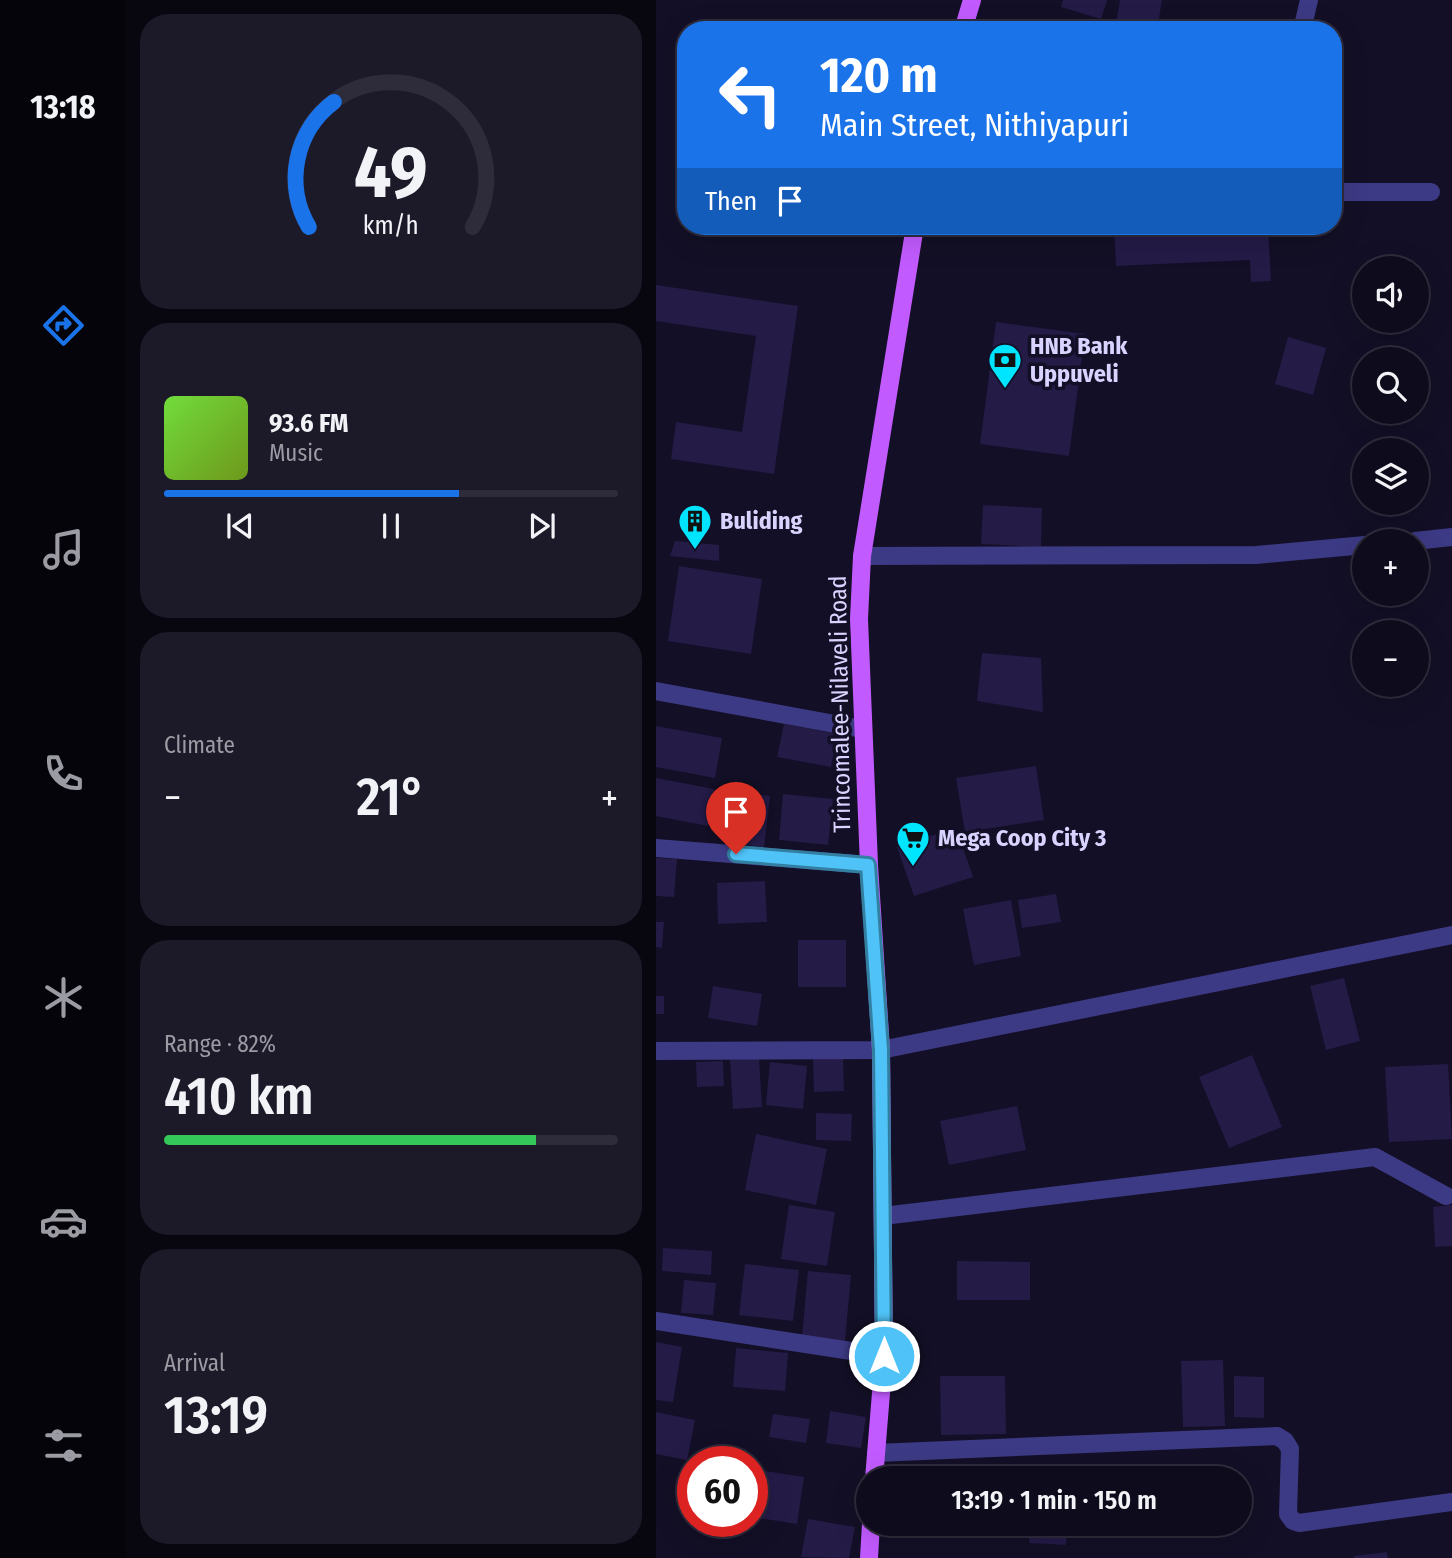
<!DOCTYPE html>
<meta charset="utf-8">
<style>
body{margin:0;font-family:"Fira Sans Condensed",sans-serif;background:#1c1929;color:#f1f3f6;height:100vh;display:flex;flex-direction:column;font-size:26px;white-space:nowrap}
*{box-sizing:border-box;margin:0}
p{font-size:23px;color:#9b9ba3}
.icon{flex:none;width:38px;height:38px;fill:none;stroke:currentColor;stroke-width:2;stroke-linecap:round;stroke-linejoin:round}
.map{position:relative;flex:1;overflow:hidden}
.sheet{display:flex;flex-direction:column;gap:14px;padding:14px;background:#08060f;width:530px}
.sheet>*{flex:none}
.top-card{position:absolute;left:21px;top:21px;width:665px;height:214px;border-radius:28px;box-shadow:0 7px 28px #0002,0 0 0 2px #2e2b3b;background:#1a73e8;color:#fff;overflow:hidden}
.controls{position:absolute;left:696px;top:256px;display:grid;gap:14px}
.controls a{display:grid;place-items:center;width:77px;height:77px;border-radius:50%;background:#0e0b1c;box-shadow:0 7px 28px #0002,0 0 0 2px #2e2b3b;font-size:35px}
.speed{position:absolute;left:21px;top:1446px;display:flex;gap:14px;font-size:35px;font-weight:700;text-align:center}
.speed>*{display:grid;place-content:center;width:91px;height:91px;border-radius:50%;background:#0e0b1c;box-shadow:0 7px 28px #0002,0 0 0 2px #2e2b3b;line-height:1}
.speed .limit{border:10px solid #d22;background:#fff;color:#111}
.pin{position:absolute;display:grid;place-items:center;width:60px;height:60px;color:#fff;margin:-72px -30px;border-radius:50% 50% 50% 0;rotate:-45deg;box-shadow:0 0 7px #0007}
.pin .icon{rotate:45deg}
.me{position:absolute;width:77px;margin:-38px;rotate:0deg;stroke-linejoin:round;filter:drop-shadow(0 0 5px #0008)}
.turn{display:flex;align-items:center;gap:24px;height:147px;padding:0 28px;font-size:32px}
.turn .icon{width:91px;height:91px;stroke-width:2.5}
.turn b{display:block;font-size:49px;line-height:60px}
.then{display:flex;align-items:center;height:66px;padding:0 28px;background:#0003;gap:14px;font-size:26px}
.big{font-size:52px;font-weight:600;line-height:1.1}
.sheet .widget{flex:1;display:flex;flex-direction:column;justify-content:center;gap:10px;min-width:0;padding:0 24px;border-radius:28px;background:#1c1929}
.sheet .dial{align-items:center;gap:0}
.dial svg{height:182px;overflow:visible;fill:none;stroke:#2e2b3b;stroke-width:7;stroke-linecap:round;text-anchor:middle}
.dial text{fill:#f1f3f6;stroke:none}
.song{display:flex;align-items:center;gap:21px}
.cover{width:84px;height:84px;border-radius:10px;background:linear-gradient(135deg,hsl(100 70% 55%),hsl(80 70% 35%))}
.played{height:7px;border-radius:4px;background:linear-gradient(90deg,#1a73e8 65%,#2e2b3b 65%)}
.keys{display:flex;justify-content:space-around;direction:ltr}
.heat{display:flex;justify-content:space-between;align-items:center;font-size:38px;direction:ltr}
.charge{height:10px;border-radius:5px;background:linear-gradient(90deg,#34c759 82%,#2e2b3b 0)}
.trip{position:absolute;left:200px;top:1466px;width:396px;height:70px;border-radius:35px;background:#0e0b1c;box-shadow:0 7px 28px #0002,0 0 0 2px #2e2b3b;font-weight:600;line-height:70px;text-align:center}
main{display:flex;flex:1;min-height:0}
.menu{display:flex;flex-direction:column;width:126px;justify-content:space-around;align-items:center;background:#06040b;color:#9b9ba3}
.menu .icon{width:49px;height:49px}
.menu .current{color:#1a73e8}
.menu b{font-size:32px;color:#f1f3f6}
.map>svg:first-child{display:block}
.building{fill:#241b47}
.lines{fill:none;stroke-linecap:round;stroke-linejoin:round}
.minor{stroke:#3d3a85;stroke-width:18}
.primary{stroke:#c25bff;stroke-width:18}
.route-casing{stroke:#337fa1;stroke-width:18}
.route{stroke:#4fc3f7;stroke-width:12}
.labels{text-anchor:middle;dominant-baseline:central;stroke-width:7;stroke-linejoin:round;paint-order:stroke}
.poi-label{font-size:24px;font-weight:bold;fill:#d9d4ff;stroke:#130f26;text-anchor:start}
.street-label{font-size:24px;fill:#d9d4ff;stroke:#130f26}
</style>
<main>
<nav class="menu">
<b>13:18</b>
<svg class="icon current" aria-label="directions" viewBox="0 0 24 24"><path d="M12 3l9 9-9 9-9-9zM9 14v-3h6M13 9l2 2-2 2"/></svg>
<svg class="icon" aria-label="music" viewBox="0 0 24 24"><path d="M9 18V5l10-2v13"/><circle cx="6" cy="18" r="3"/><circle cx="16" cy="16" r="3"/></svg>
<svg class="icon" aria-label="phone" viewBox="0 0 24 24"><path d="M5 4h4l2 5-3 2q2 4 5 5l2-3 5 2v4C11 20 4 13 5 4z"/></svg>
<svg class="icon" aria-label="climate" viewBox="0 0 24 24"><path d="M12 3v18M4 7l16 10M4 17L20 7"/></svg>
<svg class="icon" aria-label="car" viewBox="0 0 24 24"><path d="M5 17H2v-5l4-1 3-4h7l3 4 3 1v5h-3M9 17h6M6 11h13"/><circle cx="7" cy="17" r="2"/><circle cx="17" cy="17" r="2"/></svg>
<svg class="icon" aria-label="filters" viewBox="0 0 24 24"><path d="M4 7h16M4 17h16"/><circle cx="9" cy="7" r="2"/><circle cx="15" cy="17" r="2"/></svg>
</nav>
<section class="sheet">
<div class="widget dial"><svg viewBox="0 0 100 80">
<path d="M14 69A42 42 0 1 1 86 69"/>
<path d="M14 69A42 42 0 0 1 25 14" stroke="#1a73e8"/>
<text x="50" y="56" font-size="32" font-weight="700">49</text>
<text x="50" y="72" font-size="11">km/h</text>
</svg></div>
<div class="widget">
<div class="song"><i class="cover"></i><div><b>93.6 FM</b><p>Music</p></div></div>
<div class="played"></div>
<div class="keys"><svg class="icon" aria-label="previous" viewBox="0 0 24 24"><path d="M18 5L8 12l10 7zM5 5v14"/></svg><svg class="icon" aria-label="pause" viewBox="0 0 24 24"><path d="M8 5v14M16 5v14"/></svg><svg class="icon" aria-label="next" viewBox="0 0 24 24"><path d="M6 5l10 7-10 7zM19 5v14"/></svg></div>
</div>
<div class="widget"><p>Climate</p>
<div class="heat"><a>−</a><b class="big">21°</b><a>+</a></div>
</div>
<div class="widget"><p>Range · 82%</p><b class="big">410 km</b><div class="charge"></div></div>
<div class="widget"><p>Arrival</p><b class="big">13:19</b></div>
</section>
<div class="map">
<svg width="796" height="1558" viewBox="0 0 796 1558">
<rect width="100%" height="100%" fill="#130f26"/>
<g class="building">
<polygon points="407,0 451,0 445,19 405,7"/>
<polygon points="464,0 506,0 501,30 459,30"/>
<polygon points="554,23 582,28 582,30 553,30"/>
<polygon points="458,226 612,226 615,281 595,282 594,260 460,266"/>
<polygon points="0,285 142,306 118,474 15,459 20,422 86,432 100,336 0,321"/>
<polygon points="340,322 429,334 413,456 324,444"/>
<polygon points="632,337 670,348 657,395 619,384"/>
<polygon points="327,505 386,508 385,547 325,544"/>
<polygon points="19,541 63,545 63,561 14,556"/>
<polygon points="23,566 106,579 95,654 12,641"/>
<polygon points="326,653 385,658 387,712 321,701"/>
<polygon points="128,724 181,734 175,767 121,757"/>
<polygon points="0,726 66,738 59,778 0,767"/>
<polygon points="380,766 388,820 309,832 300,778"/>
<polygon points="0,778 58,789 52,826 0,816"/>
<polygon points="78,792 114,796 108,847 72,843"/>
<polygon points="127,794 177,799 172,845 123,840"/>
<polygon points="300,828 317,877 258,896 241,847"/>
<polygon points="0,858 21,859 18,897 0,896"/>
<polygon points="109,881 111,922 62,924 61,883"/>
<polygon points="400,894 405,922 366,928 362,900"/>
<polygon points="355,900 365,956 318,965 307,909"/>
<polygon points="0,922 8,922 6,948 0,947"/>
<rect x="142" y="940" width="48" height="47"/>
<polygon points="688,978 704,1041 670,1050 654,986"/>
<polygon points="57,986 106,994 101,1026 52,1018"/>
<rect x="0" y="996" width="8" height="18"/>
<polygon points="596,1055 626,1127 573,1148 543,1077"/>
<polygon points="187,1057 188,1091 158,1092 157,1058"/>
<polygon points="103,1058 106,1107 77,1109 74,1060"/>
<polygon points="67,1061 68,1086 41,1087 40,1062"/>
<polygon points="114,1062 151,1066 147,1109 110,1105"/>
<polygon points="792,1064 796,1139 733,1142 729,1067"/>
<polygon points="361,1106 370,1150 293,1165 284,1121"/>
<polygon points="160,1113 196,1114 195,1141 160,1140"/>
<polygon points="100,1134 171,1149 160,1205 89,1190"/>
<polygon points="133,1205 179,1212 171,1266 125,1259"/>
<polygon points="796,1205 796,1246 779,1247 777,1207"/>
<polygon points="7,1248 56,1251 55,1275 6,1271"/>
<polygon points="301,1261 374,1262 374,1300 301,1300"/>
<polygon points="89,1264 143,1270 137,1321 83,1315"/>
<polygon points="152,1271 195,1275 189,1341 146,1337"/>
<polygon points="28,1280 60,1283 57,1315 25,1313"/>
<polygon points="0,1342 26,1347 17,1402 0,1400"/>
<polygon points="80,1348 132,1353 129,1391 77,1387"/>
<polygon points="567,1360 569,1426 527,1427 525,1361"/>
<polygon points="284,1376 349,1376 350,1434 285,1435"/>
<polygon points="578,1376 608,1377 608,1418 578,1417"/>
<polygon points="174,1411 210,1417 205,1448 170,1443"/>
<polygon points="0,1412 39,1420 31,1460 0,1454"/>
<polygon points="117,1414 154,1419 150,1443 113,1437"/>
<polygon points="96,1469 148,1477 141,1524 96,1517"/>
<rect x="274" y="1475" width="96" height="4"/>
<polygon points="152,1519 199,1527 193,1558 145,1557"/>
<polygon points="275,1524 370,1524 370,1537 275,1536"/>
<polygon points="374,1524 412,1524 410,1545 373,1543"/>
<polygon points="531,1524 568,1524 567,1534 532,1537"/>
<polygon points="731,1552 732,1558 698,1558 698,1556"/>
</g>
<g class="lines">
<g class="minor">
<polyline points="646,30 653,0"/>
<polyline points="677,192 775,192"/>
<polyline points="759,541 796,537"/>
<polyline points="206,556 600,555 709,545"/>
<polyline points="0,691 206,729"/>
<polyline points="0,848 213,865"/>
<polyline points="0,1051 225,1050 796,935"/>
<polyline points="227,1216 719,1157 790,1196"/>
<polyline points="0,1321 228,1356"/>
<polyline points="220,1453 621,1436 629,1441 634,1449 632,1514 637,1521 643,1523 796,1502"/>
</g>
<g class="primary">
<polyline points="307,30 316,0"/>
<polyline points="218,1479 228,1356 225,1050 213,865 203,619 206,556 259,226"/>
<polyline points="213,1558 215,1524"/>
</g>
</g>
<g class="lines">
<defs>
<polyline id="route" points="80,854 212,865 225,1050 228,1356"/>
</defs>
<use href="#route" class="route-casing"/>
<use href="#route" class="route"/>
</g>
<defs>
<symbol id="bank-pin" viewBox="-11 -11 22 30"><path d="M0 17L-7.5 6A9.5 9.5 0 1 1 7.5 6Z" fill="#00e5ff" stroke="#130f26"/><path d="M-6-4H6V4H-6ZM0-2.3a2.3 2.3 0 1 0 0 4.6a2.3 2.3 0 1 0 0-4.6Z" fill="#111"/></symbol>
<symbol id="building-pin" viewBox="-11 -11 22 30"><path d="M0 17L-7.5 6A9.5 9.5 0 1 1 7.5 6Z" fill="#00e5ff" stroke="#130f26"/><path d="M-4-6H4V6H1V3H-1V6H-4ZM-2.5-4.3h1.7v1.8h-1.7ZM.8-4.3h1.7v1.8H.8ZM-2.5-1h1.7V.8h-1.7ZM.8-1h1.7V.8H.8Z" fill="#111"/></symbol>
<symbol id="supermarket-pin" viewBox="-11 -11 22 30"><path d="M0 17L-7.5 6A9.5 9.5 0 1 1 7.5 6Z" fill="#00e5ff" stroke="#130f26"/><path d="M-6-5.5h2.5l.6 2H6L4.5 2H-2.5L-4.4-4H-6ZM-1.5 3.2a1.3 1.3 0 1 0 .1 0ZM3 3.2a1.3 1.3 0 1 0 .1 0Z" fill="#111"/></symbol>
</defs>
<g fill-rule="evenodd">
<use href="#bank-pin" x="330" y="341" width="38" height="52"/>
<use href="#building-pin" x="20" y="502" width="38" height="52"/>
<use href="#supermarket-pin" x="238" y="819" width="38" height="52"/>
</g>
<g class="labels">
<g class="poi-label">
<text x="374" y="346">HNB Bank<tspan x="374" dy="28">Uppuveli</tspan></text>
<text x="64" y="521">Buliding</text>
<text x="282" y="838">Mega Coop City 3</text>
</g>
<g class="street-label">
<text transform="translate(184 704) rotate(-91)">Trincomalee-Nilaveli Road</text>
</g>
</g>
</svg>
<div class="controls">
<a><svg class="icon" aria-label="sound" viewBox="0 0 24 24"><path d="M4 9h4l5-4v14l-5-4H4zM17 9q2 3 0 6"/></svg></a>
<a><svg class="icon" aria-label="search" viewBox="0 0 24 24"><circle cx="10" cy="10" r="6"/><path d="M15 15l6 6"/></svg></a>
<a><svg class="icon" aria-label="layers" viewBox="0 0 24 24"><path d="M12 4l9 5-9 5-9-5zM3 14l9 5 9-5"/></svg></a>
<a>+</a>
<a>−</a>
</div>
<div class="speed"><div class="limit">60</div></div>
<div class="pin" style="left:80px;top:854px;background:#d93025"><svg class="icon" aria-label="arrive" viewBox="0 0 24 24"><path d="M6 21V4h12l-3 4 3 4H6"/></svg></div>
<svg class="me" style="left:228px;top:1356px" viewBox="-20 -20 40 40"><circle r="17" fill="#4fc3f7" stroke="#fff" stroke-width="3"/><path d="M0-11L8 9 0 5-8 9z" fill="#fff"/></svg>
<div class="trip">13:19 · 1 min · 150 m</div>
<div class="top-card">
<div class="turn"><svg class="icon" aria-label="left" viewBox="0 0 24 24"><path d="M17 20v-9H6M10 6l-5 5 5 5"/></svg><div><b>120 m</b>Main Street, Nithiyapuri</div></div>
<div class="then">Then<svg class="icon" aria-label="arrive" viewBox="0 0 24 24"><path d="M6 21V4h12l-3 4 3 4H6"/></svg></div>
</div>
</div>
</main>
